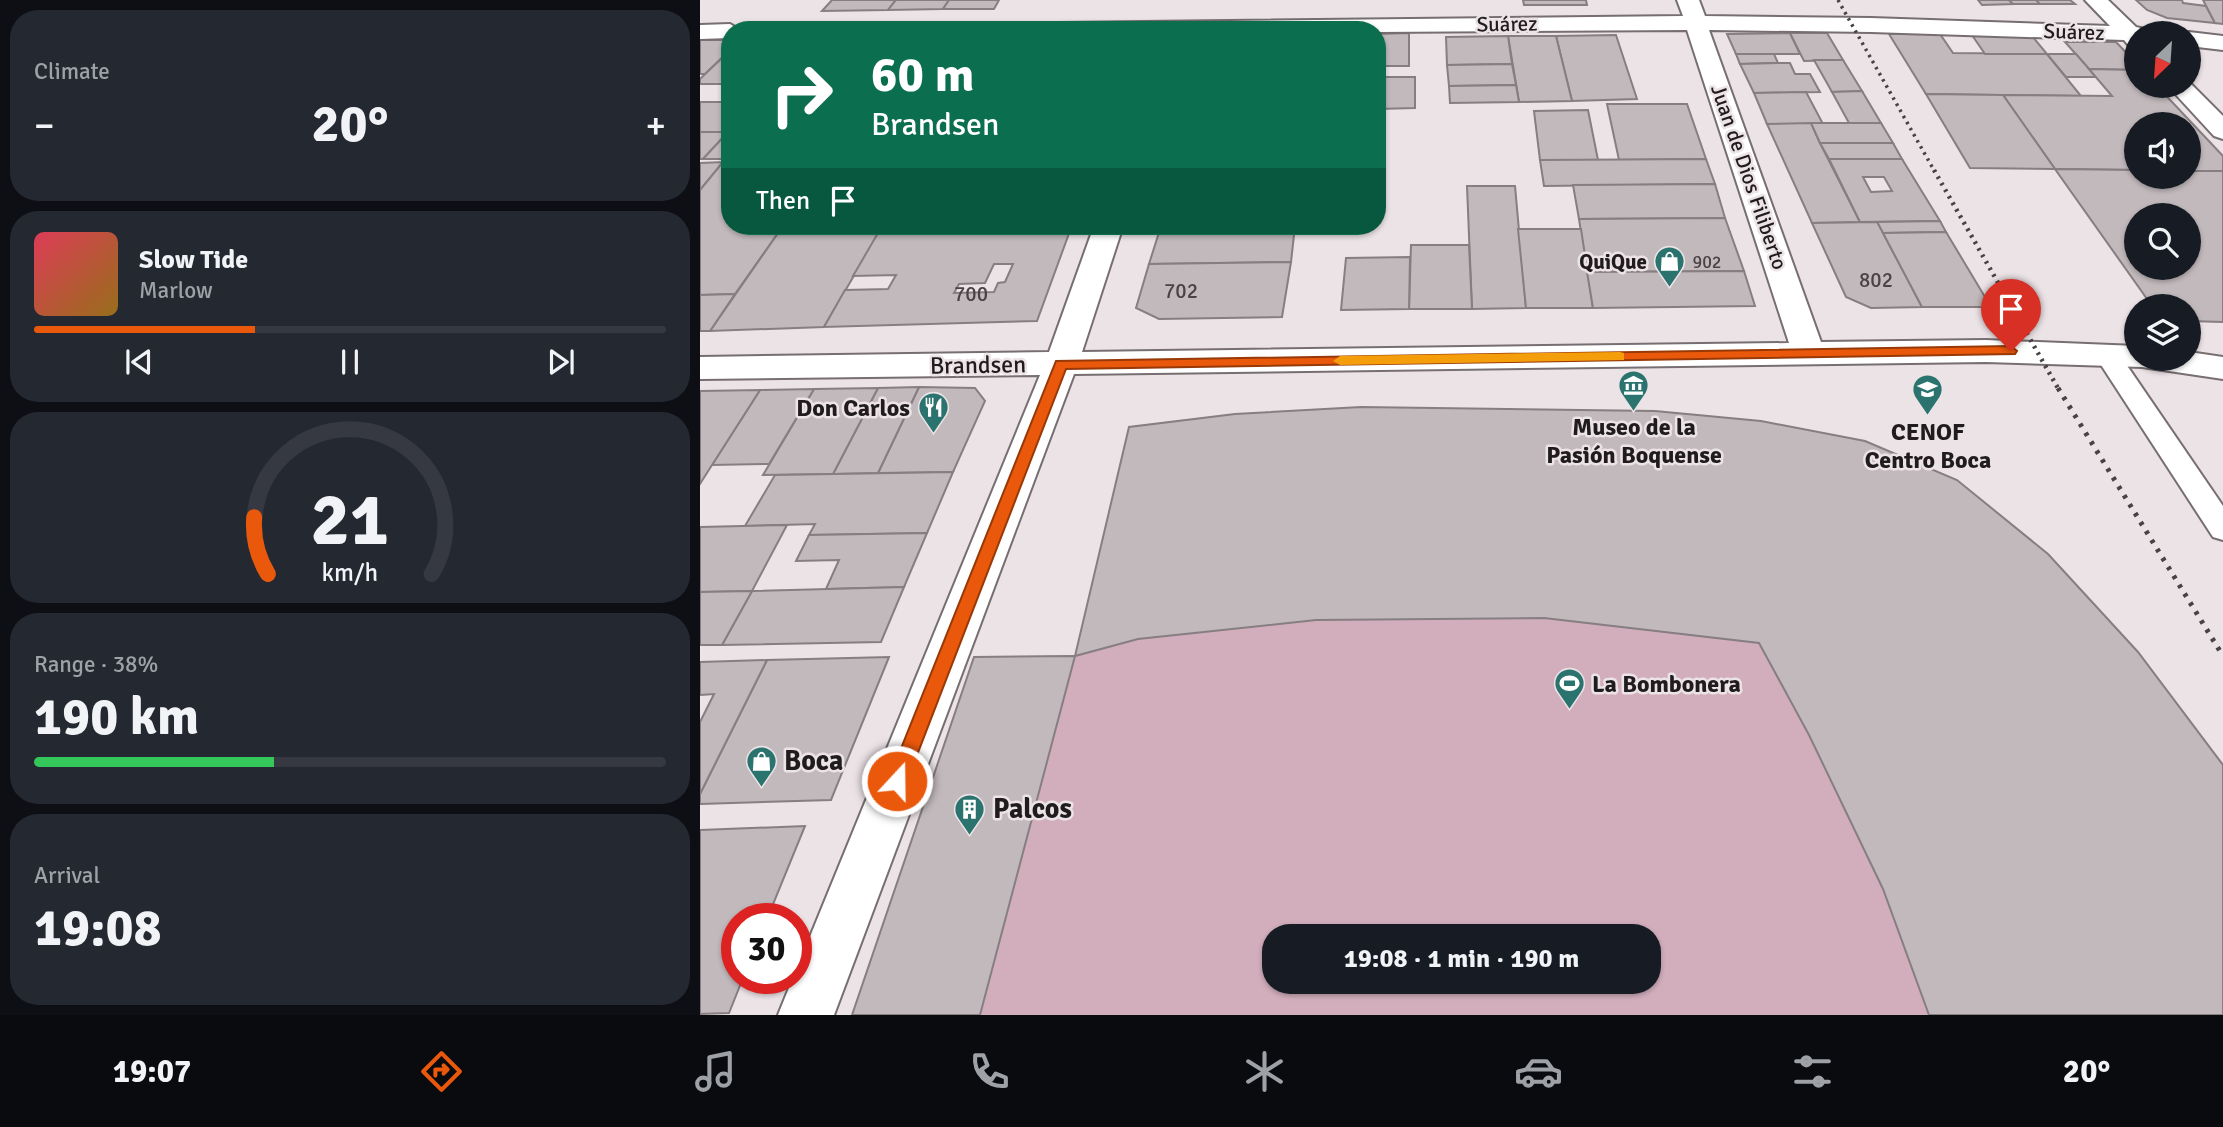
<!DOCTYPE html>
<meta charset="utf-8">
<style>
body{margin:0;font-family:Signika,sans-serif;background:#242831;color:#f1f3f6;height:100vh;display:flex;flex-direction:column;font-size:26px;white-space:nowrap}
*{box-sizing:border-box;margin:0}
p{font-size:23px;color:#9ea1a6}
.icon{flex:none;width:38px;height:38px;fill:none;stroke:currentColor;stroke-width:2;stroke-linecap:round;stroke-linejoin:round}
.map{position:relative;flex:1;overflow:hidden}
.sheet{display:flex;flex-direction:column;gap:10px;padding:10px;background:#0d0f14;width:700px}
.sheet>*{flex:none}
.top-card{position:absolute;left:21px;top:21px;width:665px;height:214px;border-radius:28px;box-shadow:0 2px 5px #0004;background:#0b6e4f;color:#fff;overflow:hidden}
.needle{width:46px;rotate:205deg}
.tools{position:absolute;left:1424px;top:21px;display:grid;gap:14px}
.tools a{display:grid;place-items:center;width:77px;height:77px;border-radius:50%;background:#171b24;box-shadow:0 2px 5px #0004;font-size:35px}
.speed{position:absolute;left:21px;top:903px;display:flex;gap:14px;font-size:35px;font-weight:700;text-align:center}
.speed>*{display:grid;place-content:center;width:91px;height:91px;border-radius:50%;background:#171b24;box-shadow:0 2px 5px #0004;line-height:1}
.speed .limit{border:10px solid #d22;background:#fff;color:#111}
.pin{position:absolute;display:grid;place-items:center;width:60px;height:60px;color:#fff;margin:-72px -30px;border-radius:50% 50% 50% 0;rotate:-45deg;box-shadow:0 0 7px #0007}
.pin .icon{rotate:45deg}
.me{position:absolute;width:77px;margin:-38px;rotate:21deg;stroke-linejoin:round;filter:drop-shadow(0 0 5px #0008)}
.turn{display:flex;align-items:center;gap:24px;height:147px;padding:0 35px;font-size:32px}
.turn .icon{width:91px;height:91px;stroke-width:2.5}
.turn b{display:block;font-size:49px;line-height:60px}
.then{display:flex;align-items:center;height:66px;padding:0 35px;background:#0003;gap:14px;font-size:26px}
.big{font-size:52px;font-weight:800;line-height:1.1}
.sheet .widget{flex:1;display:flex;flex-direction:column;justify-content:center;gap:10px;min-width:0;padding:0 24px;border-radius:28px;background:#242831}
.sheet .dial{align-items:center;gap:0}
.dial svg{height:182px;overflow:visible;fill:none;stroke:#363941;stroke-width:7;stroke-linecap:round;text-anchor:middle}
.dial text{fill:#f1f3f6;stroke:none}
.song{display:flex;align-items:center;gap:21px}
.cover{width:84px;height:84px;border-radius:10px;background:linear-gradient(135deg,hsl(350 70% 55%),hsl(40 70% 35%))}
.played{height:7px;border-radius:4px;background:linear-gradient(90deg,#ea580c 35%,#363941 35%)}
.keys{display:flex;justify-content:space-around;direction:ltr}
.heat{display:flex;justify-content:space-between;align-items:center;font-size:38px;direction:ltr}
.charge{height:10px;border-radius:5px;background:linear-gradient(90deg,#34c759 38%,#363941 0)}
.trip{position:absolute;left:562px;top:924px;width:399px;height:70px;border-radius:28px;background:#171b24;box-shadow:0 2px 5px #0004;font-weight:800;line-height:70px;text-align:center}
.tab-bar{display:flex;height:112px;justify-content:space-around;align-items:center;background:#090b0e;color:#9ea1a6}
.tab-bar .icon{width:49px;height:49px}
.tab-bar .active{color:#ea580c}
.tab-bar b{font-size:32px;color:#f1f3f6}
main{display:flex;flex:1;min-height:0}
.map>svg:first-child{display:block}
.green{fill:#d2aebd;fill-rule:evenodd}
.building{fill:#c2b9bc;stroke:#867e81;stroke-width:2;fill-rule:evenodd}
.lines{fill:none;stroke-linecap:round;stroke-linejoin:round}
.service-casing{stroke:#766e71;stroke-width:4}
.minor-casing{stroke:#766e71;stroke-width:4}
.service{fill:#fff;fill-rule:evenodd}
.minor{fill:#fff;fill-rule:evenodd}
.rail-far2{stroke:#474245;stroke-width:3.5;stroke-dasharray:2.5 4.5;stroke-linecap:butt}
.rail-far1{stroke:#474245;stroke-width:4.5;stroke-dasharray:2.5 5;stroke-linecap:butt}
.rail{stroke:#474245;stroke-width:5;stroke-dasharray:3.5 7;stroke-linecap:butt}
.route{fill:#ea580c;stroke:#983908;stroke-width:2}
.slow{fill:#f59e0b}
.labels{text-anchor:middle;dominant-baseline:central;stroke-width:5;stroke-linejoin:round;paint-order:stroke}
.far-number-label{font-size:18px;fill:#484346}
.far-street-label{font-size:21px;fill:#201c1e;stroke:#ece3e6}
.far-poi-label{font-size:21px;font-weight:bold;fill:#201c1e;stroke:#ece3e6;text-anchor:end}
.number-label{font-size:21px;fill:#484346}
.street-label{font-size:24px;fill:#201c1e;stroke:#ece3e6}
.poi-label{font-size:24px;font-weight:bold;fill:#201c1e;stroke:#ece3e6}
.near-poi-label{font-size:28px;font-weight:bold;fill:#201c1e;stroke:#ece3e6;text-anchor:start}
</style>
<main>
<section class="sheet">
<div class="widget"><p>Climate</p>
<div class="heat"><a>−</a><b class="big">20°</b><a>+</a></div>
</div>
<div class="widget">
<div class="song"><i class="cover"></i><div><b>Slow Tide</b><p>Marlow</p></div></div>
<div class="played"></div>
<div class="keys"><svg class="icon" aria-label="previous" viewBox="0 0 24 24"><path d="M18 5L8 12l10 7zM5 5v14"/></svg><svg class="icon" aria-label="pause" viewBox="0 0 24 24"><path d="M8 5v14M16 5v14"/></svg><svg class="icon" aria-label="next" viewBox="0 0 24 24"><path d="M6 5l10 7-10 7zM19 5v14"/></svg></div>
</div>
<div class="widget dial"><svg viewBox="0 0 100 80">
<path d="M14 69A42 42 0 1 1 86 69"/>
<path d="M14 69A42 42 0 0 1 8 44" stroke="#ea580c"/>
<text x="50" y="56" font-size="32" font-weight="700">21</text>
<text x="50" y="72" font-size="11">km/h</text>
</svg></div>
<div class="widget"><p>Range · 38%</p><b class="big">190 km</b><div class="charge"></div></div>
<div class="widget"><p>Arrival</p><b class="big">19:08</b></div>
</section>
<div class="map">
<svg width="1523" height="1015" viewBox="0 0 1523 1015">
<rect width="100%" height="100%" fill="#ece3e6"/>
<path class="green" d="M661 407 955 411 1061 421 1165 441 1257 480 1348 554 1523 1015H152L274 657 375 655 429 427 535 414ZM574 936H948V982H574Z"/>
<g class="building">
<polygon points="132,0 196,0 188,10 122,11"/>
<polygon points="196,0 249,0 243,9 188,10"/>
<polygon points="249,0 299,0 294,9 243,9"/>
<polygon points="823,0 886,0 887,5 824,5"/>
<polygon points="1278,0 1309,0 1313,4 1282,5"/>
<polygon points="1309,0 1336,0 1340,4 1313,4"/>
<polygon points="1336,0 1370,0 1375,4 1340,4"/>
<polygon points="1436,0 1482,0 1483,3 1506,6 1515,23 1467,18 1447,10"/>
<polygon points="1503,0 1523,0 1523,24 1515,23"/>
<polygon points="709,33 709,66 677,66 677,34"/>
<polygon points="1090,33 1100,54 1036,54 1027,34"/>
<polygon points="1090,33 1127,33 1143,60 1104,61"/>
<polygon points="1189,34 1240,34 1253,53 1347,54 1381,96 1226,94"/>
<polygon points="916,35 937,99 872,101 856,36"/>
<polygon points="1272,35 1332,36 1347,54 1285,54"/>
<polygon points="808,36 856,36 872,101 819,102"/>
<polygon points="808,36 812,64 747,65 746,37"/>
<polygon points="0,40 30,40 30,50 5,74 0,74"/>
<polygon points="1365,42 1416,42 1437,64 1437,70 1389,69"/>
<polygon points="1036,54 1074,54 1078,63 1040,64"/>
<polygon points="1347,54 1376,54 1396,77 1366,77"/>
<polygon points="22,58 30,58 30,84 0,84 0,79"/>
<polygon points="1114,60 1143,60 1162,91 1132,92"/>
<polygon points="1078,63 1090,63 1095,74 1110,74 1120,92 1054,93 1040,64"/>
<polygon points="812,64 816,85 749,86 747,65"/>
<polygon points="1389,69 1437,70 1437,86 1457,86 1523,156 1523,171 1489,171 1489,124 1437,124 1437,170 1355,169 1303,95 1412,96"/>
<polygon points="677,77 715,77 715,108 677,109"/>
<polygon points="816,85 819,102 750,103 749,86"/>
<polygon points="1162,91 1181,123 1149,123 1132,92"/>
<polygon points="1106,92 1123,124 1067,124 1054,93"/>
<polygon points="1226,94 1303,95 1355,169 1270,168"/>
<polygon points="0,102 30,102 28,132 0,132"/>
<polygon points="907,104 987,104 1006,159 919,160"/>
<polygon points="888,110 898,160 840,160 834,111"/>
<polygon points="1111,123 1120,143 1160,222 1112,223 1067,124"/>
<polygon points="1111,123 1181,123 1193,143 1120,143"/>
<polygon points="0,132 28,132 3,159 0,159"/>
<polygon points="28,132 30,159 3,159"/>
<polygon points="1120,143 1193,143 1202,159 1129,159"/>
<polygon points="1006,159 1015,184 844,186 840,160"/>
<path d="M1129 159H1202L1240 221 1160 222ZM1163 177H1184L1192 191 1171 192Z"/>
<polygon points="23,162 0,190 0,163"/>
<polygon points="23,162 30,162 30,226 83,226 35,294 0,295 0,190"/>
<path d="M1355 169 1437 170V177H1489V171H1523V322L1489 321V306H1452ZM1437 215H1489V268H1437Z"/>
<polygon points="1015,184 1025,218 879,219 873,185"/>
<polygon points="767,186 815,186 826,308 772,309"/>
<polygon points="1025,218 1044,271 887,272 879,219"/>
<polygon points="1240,221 1246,232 1183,233 1177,222"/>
<polygon points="1177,222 1183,233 1222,307 1171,308 1146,297 1112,223"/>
<polygon points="83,226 183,226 124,327 10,331"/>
<polygon points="183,226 372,226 178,233"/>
<polygon points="461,226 595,226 591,262 449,264"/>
<path d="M371 228 337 321 124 327 145 290 188 289 196 275 153 276 178 233ZM294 264H313L305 282 298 283 294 292 254 293 259 284 285 283Z"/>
<polygon points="818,229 881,229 893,308 826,308"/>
<polygon points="1246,232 1291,307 1222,307 1183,233"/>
<polygon points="711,245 769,245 772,309 709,309"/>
<polygon points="710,257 709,309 641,310 646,258"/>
<polygon points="591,262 582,317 459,319 436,308 449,264"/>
<polygon points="1044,271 1055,306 893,308 887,272"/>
<polygon points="35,294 10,331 0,331 0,295"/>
<polygon points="219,387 275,388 285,401 253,472 178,473"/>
<polygon points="219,387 178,473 133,474 178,388"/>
<polygon points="178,388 133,474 63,475 114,389"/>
<polygon points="114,389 69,464 12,465 60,390"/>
<polygon points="60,390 12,465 0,484 0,391"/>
<polygon points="661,407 955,411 1061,421 1165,441 1257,480 1348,554 1438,652 1523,765 1523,1015 1229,1015 1183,889 1109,735 1059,643 844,618 616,620 438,639 375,656 429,427 535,414"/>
<polygon points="253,472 227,533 109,535 115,524 45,526 75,475"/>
<polygon points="87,525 52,591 0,592 0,527"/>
<polygon points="227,533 204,587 126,589 139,560 96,561 109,535"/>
<polygon points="204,587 181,642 22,645 52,591"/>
<polygon points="52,591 22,645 0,645 0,592"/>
<polygon points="375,656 280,1015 152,1015 274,657"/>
<polygon points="189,657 131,800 0,804 0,794 67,660"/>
<polygon points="67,660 0,794 0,722 14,694 0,695 0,662"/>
<polygon points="105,826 67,919 37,919 37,978 43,978 29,1013 0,1014 0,830"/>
</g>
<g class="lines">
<defs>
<polygon id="service" points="1406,346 1415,348 1523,506 1523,540 1513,537 1394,354 1397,348"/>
<g id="minor">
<polygon points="977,0 999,0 1005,16 1171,18 1410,26 1385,0 1408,0 1436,27 1445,29 1448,33 1437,33 1437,48 1429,46 1424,40 1171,32 1009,30 1121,342 1286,340 1437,346 1437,359 1489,359 1489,352 1523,357 1523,379 1442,367 1286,362 374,374 134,1015 78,1015 93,978 96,978 96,971 340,375 0,379 0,357 349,352 394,226 423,226 382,352 1089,343 987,30 677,32 677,30 167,30 170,25 983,16"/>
<polygon points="30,24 40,30 30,30 30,38 0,39 0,25"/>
<polygon points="1489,32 1523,36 1523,50 1489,46 1489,33 1485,33"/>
<polygon points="1489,82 1523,116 1523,139 1514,136 1468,86 1489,86"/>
</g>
</defs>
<use href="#service" class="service-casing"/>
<use href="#minor" class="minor-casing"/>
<use href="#service" class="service"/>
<use href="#minor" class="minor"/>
<polyline class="rail-far2" points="1138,0 1235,172"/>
<polyline class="rail-far1" points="1234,170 1359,390"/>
<polyline class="rail" points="1358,388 1523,656"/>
</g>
<polygon class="route" points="1311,346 1317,351 1315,354 366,369 207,781 204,787 197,790 190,787 188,781 356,361"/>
<polygon class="slow" points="920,352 924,353 924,360 640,365 633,361 640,356"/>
<defs>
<symbol id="shop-pin" viewBox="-11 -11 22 30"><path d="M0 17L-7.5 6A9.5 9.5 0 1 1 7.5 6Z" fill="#2a736e" stroke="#ece3e6"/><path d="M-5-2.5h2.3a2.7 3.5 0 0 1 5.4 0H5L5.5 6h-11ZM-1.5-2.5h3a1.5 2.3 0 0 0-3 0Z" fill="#fff"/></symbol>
<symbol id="museum-pin" viewBox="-11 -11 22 30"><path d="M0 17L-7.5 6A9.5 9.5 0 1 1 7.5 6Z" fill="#2a736e" stroke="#ece3e6"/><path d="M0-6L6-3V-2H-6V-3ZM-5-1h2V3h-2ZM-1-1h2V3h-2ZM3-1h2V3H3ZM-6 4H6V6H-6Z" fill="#fff"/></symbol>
<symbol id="school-pin" viewBox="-11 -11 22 30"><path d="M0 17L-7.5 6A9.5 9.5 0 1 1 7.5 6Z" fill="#2a736e" stroke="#ece3e6"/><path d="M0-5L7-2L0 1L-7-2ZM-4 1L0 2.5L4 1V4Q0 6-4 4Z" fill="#fff"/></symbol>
<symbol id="restaurant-pin" viewBox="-11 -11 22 30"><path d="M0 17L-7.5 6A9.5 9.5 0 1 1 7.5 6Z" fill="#2a736e" stroke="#ece3e6"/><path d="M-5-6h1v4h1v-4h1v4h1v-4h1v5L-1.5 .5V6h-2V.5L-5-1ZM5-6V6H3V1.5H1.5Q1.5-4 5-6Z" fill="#fff"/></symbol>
<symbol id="stadium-pin" viewBox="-11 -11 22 30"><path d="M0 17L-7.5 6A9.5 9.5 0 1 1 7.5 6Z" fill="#2a736e" stroke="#ece3e6"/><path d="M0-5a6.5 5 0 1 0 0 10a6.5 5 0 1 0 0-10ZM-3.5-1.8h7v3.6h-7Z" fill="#fff"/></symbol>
<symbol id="building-pin" viewBox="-11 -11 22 30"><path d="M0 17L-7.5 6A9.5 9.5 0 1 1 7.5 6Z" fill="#2a736e" stroke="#ece3e6"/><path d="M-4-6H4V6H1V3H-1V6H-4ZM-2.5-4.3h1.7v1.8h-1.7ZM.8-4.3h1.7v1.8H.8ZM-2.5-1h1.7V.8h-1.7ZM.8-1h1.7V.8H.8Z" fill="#fff"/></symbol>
</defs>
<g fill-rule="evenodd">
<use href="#shop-pin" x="952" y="244" width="35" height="47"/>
<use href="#museum-pin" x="916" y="368" width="35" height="47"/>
<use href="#school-pin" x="1210" y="372" width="35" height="47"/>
<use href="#restaurant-pin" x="216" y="390" width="35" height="47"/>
<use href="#stadium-pin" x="852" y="666" width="35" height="47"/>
<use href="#shop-pin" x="44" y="744" width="35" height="47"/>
<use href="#building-pin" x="252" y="792" width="35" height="47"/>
</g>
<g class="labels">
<g class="far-number-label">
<text x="1007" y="262">902</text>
</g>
<g class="far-street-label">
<text transform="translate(807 24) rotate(-1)">Suárez</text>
<text transform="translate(1374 32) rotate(2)">Suárez</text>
<text transform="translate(1049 177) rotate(71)">Juan de Dios Filiberto</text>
</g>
<g class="far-poi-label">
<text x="947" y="262">QuiQue</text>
</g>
<g class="number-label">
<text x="1176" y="280">802</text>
<text x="481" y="291">702</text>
<text x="271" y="294">700</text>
</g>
<g class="street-label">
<text transform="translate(278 365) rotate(-1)">Brandsen</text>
</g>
<g class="poi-label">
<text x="210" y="408" text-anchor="end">Don Carlos</text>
<text x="934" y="427">Museo de la<tspan x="934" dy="28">Pasión Boquense</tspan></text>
<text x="1228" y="432">CENOF<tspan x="1228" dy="28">Centro Boca</tspan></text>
<text x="892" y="684" text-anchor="start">La Bombonera</text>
</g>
<g class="near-poi-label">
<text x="84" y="761">Boca</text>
<text x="293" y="809">Palcos</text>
</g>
</g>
</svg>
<div class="tools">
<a><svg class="needle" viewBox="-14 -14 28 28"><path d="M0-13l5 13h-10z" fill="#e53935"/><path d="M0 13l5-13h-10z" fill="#9ea1a6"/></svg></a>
<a><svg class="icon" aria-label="sound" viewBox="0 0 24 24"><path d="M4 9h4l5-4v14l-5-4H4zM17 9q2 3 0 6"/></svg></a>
<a><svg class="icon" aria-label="search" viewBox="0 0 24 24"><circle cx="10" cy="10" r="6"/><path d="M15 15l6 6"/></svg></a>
<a><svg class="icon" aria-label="layers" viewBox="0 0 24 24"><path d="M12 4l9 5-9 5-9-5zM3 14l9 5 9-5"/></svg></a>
</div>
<div class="speed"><div class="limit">30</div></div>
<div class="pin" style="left:1311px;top:351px;background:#d93025"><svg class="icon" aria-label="arrive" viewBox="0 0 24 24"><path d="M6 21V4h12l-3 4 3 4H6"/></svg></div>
<svg class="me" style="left:197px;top:781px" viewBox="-20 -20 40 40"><circle r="17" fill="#ea580c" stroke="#fff" stroke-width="3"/><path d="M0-11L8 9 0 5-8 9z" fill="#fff"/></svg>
<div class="trip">19:08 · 1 min · 190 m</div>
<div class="top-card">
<div class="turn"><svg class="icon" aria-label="right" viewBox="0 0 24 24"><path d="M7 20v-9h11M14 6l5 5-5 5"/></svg><div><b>60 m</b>Brandsen</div></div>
<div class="then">Then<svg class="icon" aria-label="arrive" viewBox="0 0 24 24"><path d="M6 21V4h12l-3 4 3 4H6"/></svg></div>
</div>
</div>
</main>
<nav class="tab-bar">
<b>19:07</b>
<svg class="icon active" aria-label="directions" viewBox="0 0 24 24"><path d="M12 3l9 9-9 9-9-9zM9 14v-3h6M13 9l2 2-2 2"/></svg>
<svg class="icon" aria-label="music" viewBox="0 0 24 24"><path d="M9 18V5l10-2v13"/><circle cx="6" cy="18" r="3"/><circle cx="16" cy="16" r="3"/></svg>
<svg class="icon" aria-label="phone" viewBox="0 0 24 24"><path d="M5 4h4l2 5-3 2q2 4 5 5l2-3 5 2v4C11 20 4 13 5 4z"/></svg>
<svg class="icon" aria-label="climate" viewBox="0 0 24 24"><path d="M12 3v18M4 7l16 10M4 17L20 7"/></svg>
<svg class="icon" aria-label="car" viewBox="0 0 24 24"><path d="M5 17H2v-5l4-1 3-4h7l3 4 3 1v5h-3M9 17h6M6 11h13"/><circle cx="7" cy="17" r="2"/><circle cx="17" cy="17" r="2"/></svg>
<svg class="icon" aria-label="filters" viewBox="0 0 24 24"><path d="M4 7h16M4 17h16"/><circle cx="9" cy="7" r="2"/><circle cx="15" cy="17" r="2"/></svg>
<b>20°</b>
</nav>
